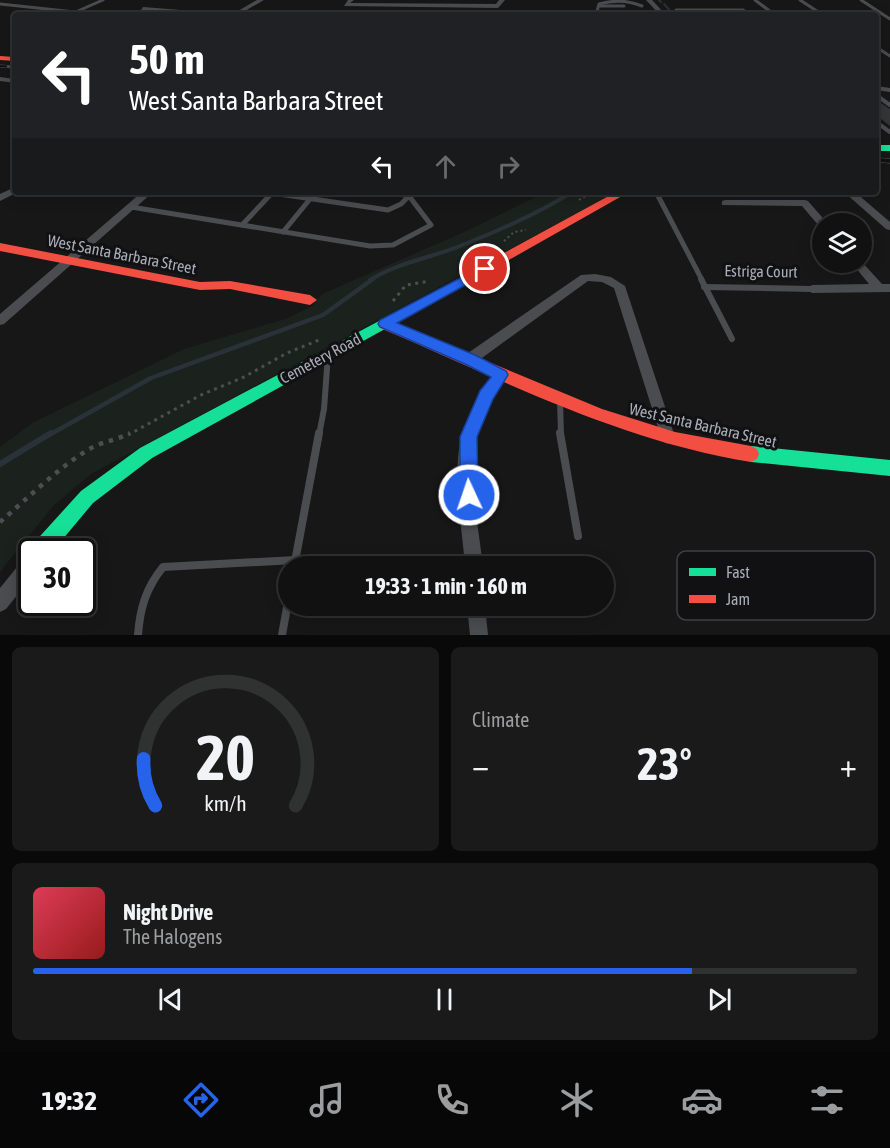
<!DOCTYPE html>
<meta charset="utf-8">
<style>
body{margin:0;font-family:"Asap Condensed",sans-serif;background:#1a1a1a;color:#f1f3f6;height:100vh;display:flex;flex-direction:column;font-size:22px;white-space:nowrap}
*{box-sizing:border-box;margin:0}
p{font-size:20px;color:#9c9d9f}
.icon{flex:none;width:33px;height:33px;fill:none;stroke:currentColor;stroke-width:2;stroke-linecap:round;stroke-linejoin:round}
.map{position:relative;height:635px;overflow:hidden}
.side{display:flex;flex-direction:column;gap:12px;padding:12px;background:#090909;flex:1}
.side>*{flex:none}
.hud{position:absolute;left:12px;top:12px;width:867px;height:183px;border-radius:6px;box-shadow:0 3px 15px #0003,0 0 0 2px #303131;background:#202124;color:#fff;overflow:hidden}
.controls{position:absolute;left:812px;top:213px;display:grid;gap:12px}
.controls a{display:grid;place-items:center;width:60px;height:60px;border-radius:50%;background:#111;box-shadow:0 3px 15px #0003,0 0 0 2px #303131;font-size:30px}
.speed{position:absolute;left:18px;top:538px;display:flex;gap:12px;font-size:30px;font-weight:700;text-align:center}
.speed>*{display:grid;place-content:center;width:78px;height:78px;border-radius:50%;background:#111;box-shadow:0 3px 15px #0003,0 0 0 2px #303131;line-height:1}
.speed .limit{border:3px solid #111;border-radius:9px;background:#fff;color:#111}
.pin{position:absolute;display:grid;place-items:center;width:51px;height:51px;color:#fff;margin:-26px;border:3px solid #fff;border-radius:50%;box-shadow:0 2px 6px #0007}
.me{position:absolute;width:66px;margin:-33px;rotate:357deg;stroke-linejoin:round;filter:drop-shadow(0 0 4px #0008)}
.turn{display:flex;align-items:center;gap:21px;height:126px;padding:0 18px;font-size:27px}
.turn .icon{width:78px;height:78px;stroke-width:2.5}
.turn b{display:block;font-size:42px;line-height:51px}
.lanes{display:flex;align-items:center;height:57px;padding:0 18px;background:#0003;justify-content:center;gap:30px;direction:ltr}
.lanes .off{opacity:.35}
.big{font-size:45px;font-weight:700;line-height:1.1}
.side .card{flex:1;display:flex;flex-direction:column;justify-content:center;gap:9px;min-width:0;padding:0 21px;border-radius:9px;background:#1a1a1a}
.side .dial{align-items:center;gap:0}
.dial svg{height:156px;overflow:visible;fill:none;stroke:#303131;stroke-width:7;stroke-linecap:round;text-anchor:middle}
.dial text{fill:#f1f3f6;stroke:none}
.song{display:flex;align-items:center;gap:18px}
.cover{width:72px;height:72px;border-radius:9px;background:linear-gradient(135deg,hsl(350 70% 55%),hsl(0 70% 35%))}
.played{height:6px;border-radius:3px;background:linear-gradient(90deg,#2563eb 80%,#303131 80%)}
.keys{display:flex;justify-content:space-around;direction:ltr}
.heat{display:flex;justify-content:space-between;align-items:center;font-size:33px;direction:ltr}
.side .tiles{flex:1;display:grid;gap:12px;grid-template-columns:1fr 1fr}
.card:last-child{grid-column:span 2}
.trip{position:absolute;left:278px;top:556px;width:336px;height:60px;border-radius:30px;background:#111;box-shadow:0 3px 15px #0003,0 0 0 2px #303131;font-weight:700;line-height:60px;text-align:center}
.tab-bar{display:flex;height:96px;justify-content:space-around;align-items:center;background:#070707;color:#9c9d9f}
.tab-bar .icon{width:42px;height:42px}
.tab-bar .current{color:#2563eb}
.tab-bar b{font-size:27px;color:#f1f3f6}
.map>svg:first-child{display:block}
.green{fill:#1b211c}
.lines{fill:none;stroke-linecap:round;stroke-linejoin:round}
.stream-far3{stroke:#2a3239;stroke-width:2}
.stream-far2{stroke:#2a3239;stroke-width:4}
.stream-far1{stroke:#2a3239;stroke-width:4.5}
.stream{stroke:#2a3239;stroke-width:6}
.building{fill:#343537}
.path-far2{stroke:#4d4e52;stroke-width:2;stroke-dasharray:2 3;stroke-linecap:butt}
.path-far1{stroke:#4d4e52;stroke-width:3;stroke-dasharray:3 4.5;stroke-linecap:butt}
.path{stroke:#4d4e52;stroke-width:4.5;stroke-dasharray:4.5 6;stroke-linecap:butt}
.lane-far4{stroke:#4b4c50;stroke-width:3}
.lane-far3{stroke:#4b4c50;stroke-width:4}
.lane-far2{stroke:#4b4c50;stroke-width:5}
.lane-far1{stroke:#4b4c50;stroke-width:6}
.lane{stroke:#4b4c50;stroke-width:8}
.street{fill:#4b4c50;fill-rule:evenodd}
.fast{fill:#16e098;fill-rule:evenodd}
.jam{fill:#f24e42;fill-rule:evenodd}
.rail-far2-casing{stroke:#4b4c4f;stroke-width:3}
.rail-far1-casing{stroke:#4b4c4f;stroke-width:4.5}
.rail-casing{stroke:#4b4c4f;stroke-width:5}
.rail-far2{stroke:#111113;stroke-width:2;stroke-dasharray:7;stroke-linecap:butt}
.rail-far1{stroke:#111113;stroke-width:3;stroke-dasharray:8;stroke-linecap:butt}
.rail{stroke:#111113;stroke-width:4;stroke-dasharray:11;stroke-linecap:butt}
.route{fill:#2563eb;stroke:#184099;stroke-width:1.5}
.labels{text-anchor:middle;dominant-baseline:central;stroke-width:6;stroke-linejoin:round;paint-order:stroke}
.street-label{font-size:16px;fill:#a8adb8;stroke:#111113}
.key{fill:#111113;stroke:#3e4045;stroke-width:1.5}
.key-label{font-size:16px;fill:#a8adb8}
</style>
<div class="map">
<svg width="890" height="635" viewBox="0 0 890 635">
<rect width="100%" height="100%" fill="#171717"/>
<polygon class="green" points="546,192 616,192 91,474 54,505 0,572 0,447 32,423 184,349 288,318 312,306 322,294 462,233"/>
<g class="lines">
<g class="stream-far3">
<polyline points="659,0 661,2"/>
<polyline points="664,4 674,15"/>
</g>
<path class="stream-far2" d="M370 280C397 263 430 258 460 246 498 231 538 214 572 192"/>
<polyline class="stream-far1" points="49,435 151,378 323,315 373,279"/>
<polyline class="stream" points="0,464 51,433"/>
</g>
<polygon class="building" points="876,100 890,109 890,126 876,115"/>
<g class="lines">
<g class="path-far2">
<polyline points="579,200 592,192"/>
<polyline points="504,241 514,232 526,230"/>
</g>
<g class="path-far1">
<polyline points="393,301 406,285 430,281"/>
<polyline points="128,435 201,395 244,377 287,353 319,340"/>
</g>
<path class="path" d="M0 522C27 499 64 462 95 446 107 441 119 439 130 433"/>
<g class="lane-far4">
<polyline points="755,0 771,12"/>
<polyline points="800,0 823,15"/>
<polyline points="861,0 890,19"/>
<polyline points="0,4 75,12"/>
<polyline points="599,6 624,6"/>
<polyline points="768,12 819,12"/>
<polyline points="71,14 103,0"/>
<path d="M596 15 599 4C613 0 628 0 642 6"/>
<polyline points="681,15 676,10 743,10 751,15"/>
<polyline points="876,47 890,56"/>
</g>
<g class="lane-far3">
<polyline points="876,88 890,90"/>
<polyline points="876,95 890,105"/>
<polyline points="876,122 890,132"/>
</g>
<g class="lane-far2">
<polyline points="265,192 388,210 401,204 409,196"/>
<polyline points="656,192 702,280"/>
<polyline points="131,207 370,246 393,245 431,225 409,196 390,192"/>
<polyline points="242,225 272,193"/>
<polyline points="283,232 310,199"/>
</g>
<g class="lane-far1">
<polyline points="701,279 732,339"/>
<polyline points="704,287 812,289"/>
<polyline points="560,400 561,435"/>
<polyline points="319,435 324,409 328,355"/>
</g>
<g class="lane">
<polyline points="560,433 578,536"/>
<polyline points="294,567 319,433"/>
<path d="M138 635C140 608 146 588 163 567L296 560"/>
<polyline points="282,635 288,602"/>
</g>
<g class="street">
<polygon points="257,0 264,0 238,15 231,15"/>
<polygon points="348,0 354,0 350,3 496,4 499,0 505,0 498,8 344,6"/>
<polygon points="646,0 652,0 666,15 660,15"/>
<polygon points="143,7 219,13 222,15 141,10"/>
<polygon points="0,77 15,79 15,83 0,81"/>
<polygon points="15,187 15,192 18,192 0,201 0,194"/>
<polygon points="142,192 153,192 4,324 0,325 0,314"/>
<polygon points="844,192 855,192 890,222 890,230 886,229"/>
<polygon points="725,200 805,200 808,201 828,224 822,224 822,227 819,226 802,206 722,205 722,201"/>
<polygon points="861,261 882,284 890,284 890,292 812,293 806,289 812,285 869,284 851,262 861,262"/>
<polygon points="595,274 611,277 625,286 675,437 673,442 668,444 663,442 661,437 614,288 602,282 588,281 475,363 465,363 464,359 465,355 581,275"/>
<path d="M501 370 506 371 508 375C500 390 488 403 482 419 464 465 478 520 483 567H465C462 523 450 471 464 428 471 407 483 389 496 371Z"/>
<polygon points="32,554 32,577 6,609 0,612 0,588 26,556"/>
<polygon points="467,606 485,606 488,635 470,635"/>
</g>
<g class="fast">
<rect x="876" y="145" width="14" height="6"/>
<polygon points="473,271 477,272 479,275 477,278 152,458 93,503 52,552 32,552 32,557 29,552 32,545 81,491 140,448"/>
<polygon points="751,446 890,460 890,476 751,462 745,459 743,454 745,449"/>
</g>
<g class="jam">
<polygon points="0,56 15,57 15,61 0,60"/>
<polygon points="616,192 629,192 477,278 469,278 467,275 469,272"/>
<polygon points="0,243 200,282 230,281 310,295 317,300 310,305 230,289 200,290 0,251"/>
<path d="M385 319 602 409 675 432 751 446 757 449 759 454 757 459 751 462C617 440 503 380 380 328L378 324Z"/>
</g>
<defs>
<polyline id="rail-far2" points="0,66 15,67"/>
<polyline id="rail-far1" points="876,160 890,161"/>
<polyline id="rail" points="880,160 890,161"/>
</defs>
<use href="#rail-far2" class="rail-far2-casing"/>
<use href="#rail-far1" class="rail-far1-casing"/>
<use href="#rail" class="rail-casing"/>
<use href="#rail-far2" class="rail-far2"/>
<use href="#rail-far1" class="rail-far1"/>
<use href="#rail" class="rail"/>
</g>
<polygon class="route" points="485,265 489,266 491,269 489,272 397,323 475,355 506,371 508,375 493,399 477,437 478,495 475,501 469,504 462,501 460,495 460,437 480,391 491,377 465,364 380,327 378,324 380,320"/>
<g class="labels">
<g class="street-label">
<text transform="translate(122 254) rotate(11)">West Santa Barbara Street</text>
<text transform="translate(761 271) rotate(1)">Estriga Court</text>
<text transform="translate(320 358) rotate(-28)">Cemetery Road</text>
<text transform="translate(703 425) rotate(13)">West Santa Barbara Street</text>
</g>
</g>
<rect x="677" y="551" width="198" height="69" rx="9" class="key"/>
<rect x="689" y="568" width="27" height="8" fill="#16e098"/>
<rect x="689" y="595" width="27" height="8" fill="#f24e42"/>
<g class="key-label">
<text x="726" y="578">Fast</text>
<text x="726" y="605">Jam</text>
</g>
</svg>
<div class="controls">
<a><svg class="icon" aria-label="layers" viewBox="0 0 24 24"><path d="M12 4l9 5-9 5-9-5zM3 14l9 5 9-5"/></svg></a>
</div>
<div class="speed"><div class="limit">30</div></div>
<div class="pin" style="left:485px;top:269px;background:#d93025"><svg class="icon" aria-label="arrive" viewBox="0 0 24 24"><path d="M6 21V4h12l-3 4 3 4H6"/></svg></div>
<svg class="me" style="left:469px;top:495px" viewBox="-20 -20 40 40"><circle r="17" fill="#2563eb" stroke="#fff" stroke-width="3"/><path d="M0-11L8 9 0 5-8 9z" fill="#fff"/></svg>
<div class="trip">19:33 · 1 min · 160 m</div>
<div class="hud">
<div class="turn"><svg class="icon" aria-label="left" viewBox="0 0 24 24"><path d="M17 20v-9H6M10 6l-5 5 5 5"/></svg><div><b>50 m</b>West Santa Barbara Street</div></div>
<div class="lanes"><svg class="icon" aria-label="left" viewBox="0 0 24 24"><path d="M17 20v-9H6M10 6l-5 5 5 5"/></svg><svg class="icon off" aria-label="ahead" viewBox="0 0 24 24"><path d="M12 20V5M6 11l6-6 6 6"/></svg><svg class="icon off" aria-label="right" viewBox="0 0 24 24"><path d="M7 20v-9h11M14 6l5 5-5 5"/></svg></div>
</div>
</div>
<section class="side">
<div class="tiles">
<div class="card dial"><svg viewBox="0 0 100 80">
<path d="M14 69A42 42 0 1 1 86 69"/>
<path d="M14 69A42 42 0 0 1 8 45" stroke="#2563eb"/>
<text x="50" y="56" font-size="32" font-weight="700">20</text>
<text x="50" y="72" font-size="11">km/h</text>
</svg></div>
<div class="card"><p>Climate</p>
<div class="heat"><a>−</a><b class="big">23°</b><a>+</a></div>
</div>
<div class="card">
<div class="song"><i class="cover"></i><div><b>Night Drive</b><p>The Halogens</p></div></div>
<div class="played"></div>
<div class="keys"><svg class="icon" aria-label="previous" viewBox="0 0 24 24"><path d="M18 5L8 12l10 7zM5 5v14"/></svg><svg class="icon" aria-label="pause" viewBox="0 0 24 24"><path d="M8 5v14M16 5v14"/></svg><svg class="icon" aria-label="next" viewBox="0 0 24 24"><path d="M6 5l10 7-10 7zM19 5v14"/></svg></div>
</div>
</div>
</section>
<nav class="tab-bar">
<b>19:32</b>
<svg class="icon current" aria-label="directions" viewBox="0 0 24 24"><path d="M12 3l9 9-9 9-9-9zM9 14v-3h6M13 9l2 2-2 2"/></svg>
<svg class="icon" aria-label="music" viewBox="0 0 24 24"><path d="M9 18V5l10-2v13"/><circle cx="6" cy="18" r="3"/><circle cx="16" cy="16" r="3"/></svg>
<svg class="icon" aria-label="phone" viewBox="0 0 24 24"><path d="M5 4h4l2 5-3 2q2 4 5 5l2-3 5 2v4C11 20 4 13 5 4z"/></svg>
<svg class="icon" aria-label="climate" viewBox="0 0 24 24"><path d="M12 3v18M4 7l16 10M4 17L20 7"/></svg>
<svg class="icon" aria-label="car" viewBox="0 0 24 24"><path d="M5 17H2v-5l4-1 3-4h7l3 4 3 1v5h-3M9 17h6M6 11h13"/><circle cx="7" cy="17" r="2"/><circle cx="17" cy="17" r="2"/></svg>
<svg class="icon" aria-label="filters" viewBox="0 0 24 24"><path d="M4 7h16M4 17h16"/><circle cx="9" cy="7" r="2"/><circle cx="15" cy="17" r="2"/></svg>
</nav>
